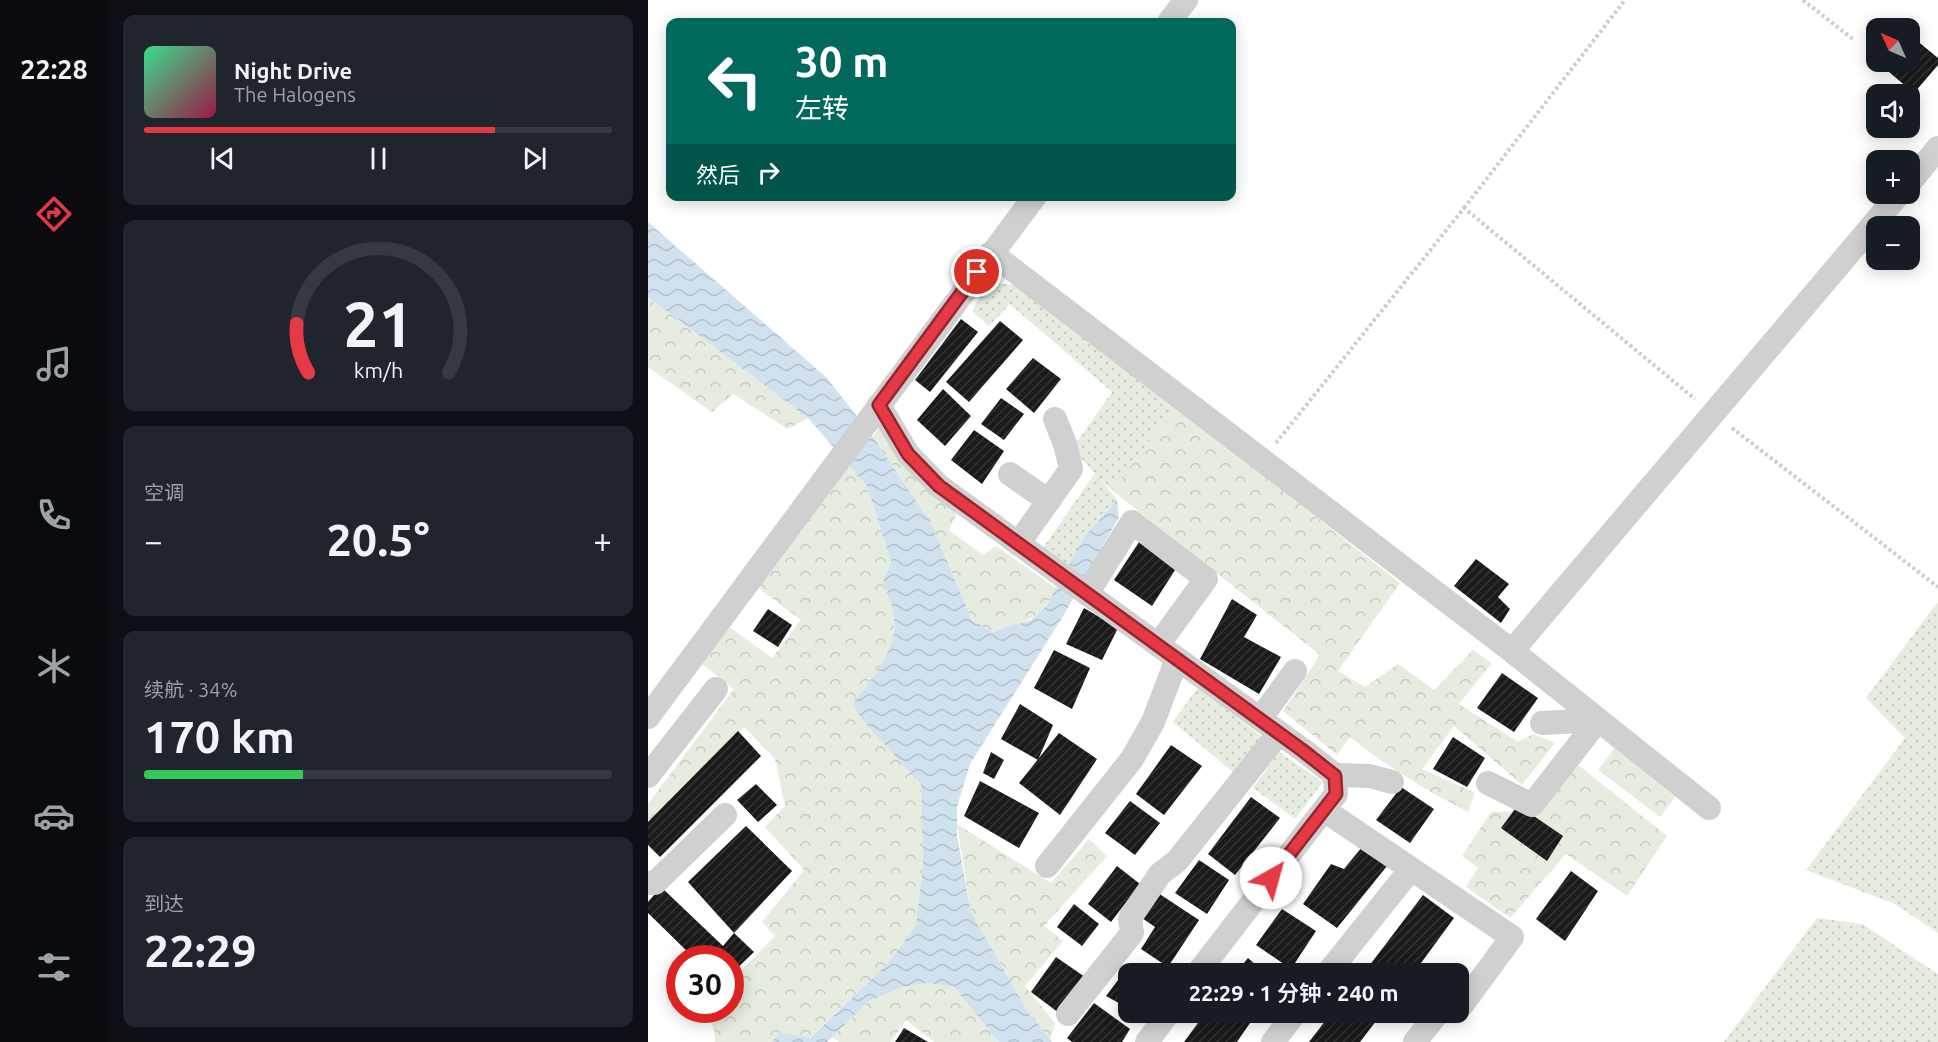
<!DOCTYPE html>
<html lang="zh">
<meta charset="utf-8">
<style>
body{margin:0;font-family:Ubuntu,"Noto Sans SC",sans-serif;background:#20242c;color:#f1f3f6;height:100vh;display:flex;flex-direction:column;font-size:22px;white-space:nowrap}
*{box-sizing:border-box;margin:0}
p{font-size:20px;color:#9ea1a6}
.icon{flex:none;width:33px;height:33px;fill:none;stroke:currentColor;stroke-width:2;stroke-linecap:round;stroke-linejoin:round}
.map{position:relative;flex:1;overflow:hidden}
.panel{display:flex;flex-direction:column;gap:15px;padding:15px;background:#0d0f14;width:540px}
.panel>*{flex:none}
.hud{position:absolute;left:18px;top:18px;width:570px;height:183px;border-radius:12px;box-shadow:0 3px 15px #0003;background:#00695c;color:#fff;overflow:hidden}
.needle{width:39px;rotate:315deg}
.buttons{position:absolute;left:1218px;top:18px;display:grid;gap:12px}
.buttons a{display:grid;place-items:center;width:54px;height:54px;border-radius:12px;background:#171b24;box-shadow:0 3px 15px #0003;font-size:30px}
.speed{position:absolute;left:18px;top:945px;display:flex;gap:12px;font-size:30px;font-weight:700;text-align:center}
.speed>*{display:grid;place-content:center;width:78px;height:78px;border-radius:50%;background:#171b24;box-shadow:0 3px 15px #0003;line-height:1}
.speed .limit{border:9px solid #d22;background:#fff;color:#111}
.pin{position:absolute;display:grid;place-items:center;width:51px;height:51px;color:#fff;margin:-26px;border:3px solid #fff;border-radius:50%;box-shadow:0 2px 6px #0007}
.me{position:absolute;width:66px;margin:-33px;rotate:38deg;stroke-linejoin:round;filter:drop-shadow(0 0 4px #0008)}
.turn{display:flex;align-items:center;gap:21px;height:126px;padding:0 30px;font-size:27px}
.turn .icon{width:78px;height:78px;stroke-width:2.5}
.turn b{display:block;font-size:42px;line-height:51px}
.then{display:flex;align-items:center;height:57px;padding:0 30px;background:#0003;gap:12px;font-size:22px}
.big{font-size:45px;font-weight:600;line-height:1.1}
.panel .tile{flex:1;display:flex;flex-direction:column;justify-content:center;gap:9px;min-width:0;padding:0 21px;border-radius:12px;background:#20242c}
.panel .dial{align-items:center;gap:0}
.dial svg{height:156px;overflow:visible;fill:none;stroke:#363941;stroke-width:7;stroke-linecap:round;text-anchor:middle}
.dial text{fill:#f1f3f6;stroke:none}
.song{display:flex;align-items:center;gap:18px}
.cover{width:72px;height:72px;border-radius:9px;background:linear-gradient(135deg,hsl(150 70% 55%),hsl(340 70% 35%))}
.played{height:6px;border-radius:3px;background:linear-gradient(90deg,#e63946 75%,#363941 75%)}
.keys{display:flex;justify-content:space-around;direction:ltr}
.heat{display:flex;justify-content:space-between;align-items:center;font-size:33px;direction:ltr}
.charge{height:9px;border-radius:4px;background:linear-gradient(90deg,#34c759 34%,#363941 0)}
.trip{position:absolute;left:470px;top:963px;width:351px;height:60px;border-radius:12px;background:#171b24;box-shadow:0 3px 15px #0003;font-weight:600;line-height:60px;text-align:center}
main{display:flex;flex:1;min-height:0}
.dock{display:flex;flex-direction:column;width:108px;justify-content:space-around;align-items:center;background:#090b0e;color:#9ea1a6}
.dock .icon{width:42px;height:42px}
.dock .selected{color:#e63946}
.dock b{font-size:27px;color:#f1f3f6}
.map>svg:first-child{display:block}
.grass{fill:url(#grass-dots)}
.forest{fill:url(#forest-crowns)}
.water{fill:url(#water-waves)}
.building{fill:url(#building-hatch)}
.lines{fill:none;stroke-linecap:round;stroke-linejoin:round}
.path{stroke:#cdcdcd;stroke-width:4;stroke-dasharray:3 3;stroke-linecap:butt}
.minor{stroke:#d0d0d0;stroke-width:24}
.route-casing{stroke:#96252e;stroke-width:15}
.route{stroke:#e63946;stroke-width:10}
</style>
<main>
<nav class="dock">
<b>22:28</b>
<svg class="icon selected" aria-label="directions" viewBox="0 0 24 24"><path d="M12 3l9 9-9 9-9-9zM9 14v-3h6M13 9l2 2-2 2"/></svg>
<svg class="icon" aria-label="music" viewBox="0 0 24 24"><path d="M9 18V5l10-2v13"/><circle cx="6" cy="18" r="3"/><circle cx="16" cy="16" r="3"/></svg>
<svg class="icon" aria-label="phone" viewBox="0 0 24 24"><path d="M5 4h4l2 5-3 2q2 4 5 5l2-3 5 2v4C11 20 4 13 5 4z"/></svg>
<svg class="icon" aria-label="climate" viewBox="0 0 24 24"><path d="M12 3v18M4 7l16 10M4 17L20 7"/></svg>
<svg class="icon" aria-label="car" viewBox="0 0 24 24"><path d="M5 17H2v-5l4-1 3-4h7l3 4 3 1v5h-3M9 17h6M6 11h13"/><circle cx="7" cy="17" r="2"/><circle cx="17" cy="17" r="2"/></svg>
<svg class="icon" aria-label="filters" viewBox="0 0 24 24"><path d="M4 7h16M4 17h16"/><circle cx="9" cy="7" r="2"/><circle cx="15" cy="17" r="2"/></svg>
</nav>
<section class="panel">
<div class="tile">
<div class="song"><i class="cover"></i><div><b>Night Drive</b><p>The Halogens</p></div></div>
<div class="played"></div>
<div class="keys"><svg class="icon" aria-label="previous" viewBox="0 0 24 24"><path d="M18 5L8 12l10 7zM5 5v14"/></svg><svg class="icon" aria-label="pause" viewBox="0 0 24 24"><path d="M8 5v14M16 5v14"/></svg><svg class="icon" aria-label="next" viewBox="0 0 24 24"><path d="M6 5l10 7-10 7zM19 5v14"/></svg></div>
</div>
<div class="tile dial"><svg viewBox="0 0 100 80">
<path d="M14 69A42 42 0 1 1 86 69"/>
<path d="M14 69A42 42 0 0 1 8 44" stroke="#e63946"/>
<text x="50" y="56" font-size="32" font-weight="700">21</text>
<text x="50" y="72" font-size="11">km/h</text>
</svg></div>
<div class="tile"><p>空调</p>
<div class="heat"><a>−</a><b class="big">20.5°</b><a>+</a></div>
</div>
<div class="tile"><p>续航 · 34%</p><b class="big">170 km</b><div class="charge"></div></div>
<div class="tile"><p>到达</p><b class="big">22:29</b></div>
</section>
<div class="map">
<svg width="1290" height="1042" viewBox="0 0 1290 1042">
<defs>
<pattern id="grass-dots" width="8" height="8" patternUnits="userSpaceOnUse" patternTransform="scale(1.5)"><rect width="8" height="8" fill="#e6ecdf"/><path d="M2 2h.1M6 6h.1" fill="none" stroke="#c6cbc0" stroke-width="1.8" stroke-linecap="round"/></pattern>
<pattern id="forest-crowns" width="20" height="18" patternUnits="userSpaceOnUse" patternTransform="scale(1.5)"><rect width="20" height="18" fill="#e6ecdf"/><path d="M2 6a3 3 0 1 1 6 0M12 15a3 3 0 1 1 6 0" fill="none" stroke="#c6cbc0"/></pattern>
<pattern id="water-waves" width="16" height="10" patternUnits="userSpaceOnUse" patternTransform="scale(1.5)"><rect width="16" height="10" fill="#cfe2ee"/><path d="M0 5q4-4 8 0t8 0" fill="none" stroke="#b2c2cd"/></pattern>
<pattern id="building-hatch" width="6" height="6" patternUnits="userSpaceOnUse" patternTransform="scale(1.5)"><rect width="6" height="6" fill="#1a1a1a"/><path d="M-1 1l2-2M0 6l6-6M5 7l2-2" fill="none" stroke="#333"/></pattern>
</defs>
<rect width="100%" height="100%" fill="#fff"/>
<g class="grass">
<polygon points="350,283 372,286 528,407 464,490 452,478 469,500 436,537 421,566 395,548 447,473 424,449 464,392 362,304 341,326 324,311 337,287"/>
<polygon points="1289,603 1290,604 1290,933 1247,904 1158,870 1257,738 1218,698"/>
<polygon points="550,687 614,737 585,772 525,722"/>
<polygon points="631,752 675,782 647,819 605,788"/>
<polygon points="1169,918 1214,924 1290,974 1290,1042 1076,1042"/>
</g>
<g class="forest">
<polygon points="0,297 160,418 140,429 85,394 64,412 0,367"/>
<path d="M528 407 752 583 690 671 717 687 750 664 786 690 825 650 844 663 811 704 870 742 885 734 907 743 874 785 806 726 774 769 827 793 820 812C779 791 738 766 702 737L689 755 635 711 672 655 464 490Z"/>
<path d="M233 423 309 513 301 530 335 555 348 546 409 589C390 621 378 622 344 632L324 620 283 523 225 437Z"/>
<path d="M201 465 219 486 243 561 235 582C239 593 245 606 246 618 250 651 223 679 204 704L273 784 275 866 268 925 240 963 161 1038H127L124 1042H67L66 1031 59 1010H82L83 981 127 936 114 922 156 870 117 827 137 806 127 759 96 727 0 828V804L86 689 54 664 80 626 124 658 153 620 109 587Z"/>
<polygon points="967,748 1027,797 1012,817 950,770"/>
<polygon points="929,764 1019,836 979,896 918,854 862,918 818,887 830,868 814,856 843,812 894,811"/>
<polygon points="309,824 403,883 441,839 459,856 396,926 415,941 377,986 407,1023 402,1040 380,1012 323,912"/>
<polygon points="279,983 306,987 351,1042 286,1042 258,1020 243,1042 191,1042 184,1037 221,1001 256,987"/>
</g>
<path class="water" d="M0 222 179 378 225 437 283 523 324 620 344 632 383 620 399 605 436 537 469 500 471 517 417 613 322 764 309 807V836L323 912 380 1012 404 1042H351L306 987 279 983 256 987 221 1001 179 1042H124L132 1032 162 1038 240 963 268 925 275 866 273 784 218 724 204 704C223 679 250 651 246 618 245 606 239 593 235 582L243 561 219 486 160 418 0 297Z"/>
<g class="building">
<polygon points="1262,35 1290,58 1290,65 1266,93 1229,62 1262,62"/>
<polygon points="313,319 330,332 282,392 267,380"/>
<polygon points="352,321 375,340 321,402 298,382"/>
<polygon points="385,358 413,379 386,413 358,389"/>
<polygon points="295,389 323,416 297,446 269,420"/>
<polygon points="353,398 376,414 356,440 333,424"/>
<polygon points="326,430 356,451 334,484 303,460"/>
<polygon points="491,542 529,567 504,606 466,580"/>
<polygon points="828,559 861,584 850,597 862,609 853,623 806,586"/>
<polygon points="584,599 609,615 596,637 633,657 611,694 552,659"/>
<polygon points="436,608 470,628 454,660 418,644"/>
<polygon points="120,609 144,625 130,647 105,631"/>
<polygon points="406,650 442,668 424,709 386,688"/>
<polygon points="854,673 890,698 866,732 829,708"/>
<polygon points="372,704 405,725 390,760 353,739"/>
<polygon points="90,731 113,756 12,857 0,845 0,822"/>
<polygon points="411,733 449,759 412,815 371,783"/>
<polygon points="805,737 837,758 819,787 785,769"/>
<polygon points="523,745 554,766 516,815 488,794"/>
<polygon points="343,752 356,760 346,779 335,773"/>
<polygon points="332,781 391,813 371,848 316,816"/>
<polygon points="108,784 129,805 110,822 89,800"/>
<polygon points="753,787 786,809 762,843 728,820"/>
<polygon points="603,797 632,818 587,875 560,854"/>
<polygon points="482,801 512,823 487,855 457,833"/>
<polygon points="870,805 915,836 899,861 853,828"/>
<polygon points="98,826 144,871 86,933 40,882"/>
<polygon points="714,847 739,866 689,928 655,904 683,864 696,869"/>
<polygon points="551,860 581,880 559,914 527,893"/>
<polygon points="469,866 492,884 463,922 440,904"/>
<polygon points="923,871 950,891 917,941 888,919"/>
<polygon points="13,887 75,946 86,933 106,952 82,975 82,958 46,958 0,913 0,902"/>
<polygon points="510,893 551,920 520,967 493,949 507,927 494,918"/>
<polygon points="775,895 806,918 765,974 715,974"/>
<polygon points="426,904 451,924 434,946 409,927"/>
<polygon points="634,909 668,931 643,969 608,945"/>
<polygon points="408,957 437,977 411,1013 383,992"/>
<polygon points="600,958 618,974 587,974"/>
<polygon points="483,963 500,974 480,974 480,1008 458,996"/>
<polygon points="446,1003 482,1029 474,1042 424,1042 419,1038"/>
<polygon points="558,1012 589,1012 602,1023 589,1042 536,1042"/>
<polygon points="684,1012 735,1012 712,1042 661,1042"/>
<polygon points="256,1028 280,1042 247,1042"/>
</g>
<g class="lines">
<g class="path">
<polyline points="1155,0 1206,40"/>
<polyline points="816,208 977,0"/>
<polyline points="1084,428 1290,587"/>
<polyline points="628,443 816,208 1047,399"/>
</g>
<g class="minor">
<polyline points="521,22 538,0"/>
<polyline points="1262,182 1290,148"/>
<polyline points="343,253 864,651 1251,194"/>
<polyline points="231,405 260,454 291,486 655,750 687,775 688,794 549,974"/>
<polyline points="362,474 401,501"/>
<polyline points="370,544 423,469 417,444 407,419"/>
<polyline points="439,594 484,522 558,579 510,645"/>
<polyline points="864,651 1061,808"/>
<polyline points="0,717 387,196"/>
<polyline points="612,719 647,671"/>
<polyline points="894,723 950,720"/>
<polyline points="687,775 722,776 744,782"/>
<polyline points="0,776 68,689"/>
<polyline points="840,783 884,805 950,720"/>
<polyline points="676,810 864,937 814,1005 810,1007"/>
<polyline points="399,866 484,759 505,722 529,659"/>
<polyline points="0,883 7,883 77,815"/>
<polyline points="679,974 763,869"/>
<polyline points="420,1014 484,933 482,918 512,874 529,861 631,733"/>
<polyline points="499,1042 521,1012"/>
<polyline points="625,1042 648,1012"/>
<polyline points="767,1042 789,1014 793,1012"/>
</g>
</g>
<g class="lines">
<defs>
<polyline id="route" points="329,272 231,405 260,454 291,486 654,750 687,776 688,794 623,878"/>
</defs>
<use href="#route" class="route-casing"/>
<use href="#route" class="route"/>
</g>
</svg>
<div class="buttons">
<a><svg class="needle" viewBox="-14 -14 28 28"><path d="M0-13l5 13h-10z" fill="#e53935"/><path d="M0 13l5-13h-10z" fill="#9ea1a6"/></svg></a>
<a><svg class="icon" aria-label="sound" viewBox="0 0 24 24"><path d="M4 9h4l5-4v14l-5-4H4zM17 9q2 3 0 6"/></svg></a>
<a>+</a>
<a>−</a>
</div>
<div class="speed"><div class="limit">30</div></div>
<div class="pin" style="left:329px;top:272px;background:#d93025"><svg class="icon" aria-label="arrive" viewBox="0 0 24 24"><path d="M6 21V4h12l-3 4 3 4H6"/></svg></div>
<svg class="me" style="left:623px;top:878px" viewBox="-20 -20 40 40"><circle r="19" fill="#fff"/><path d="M0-13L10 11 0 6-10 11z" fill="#e63946"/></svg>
<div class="trip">22:29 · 1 分钟 · 240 m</div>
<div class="hud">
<div class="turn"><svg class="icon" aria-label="left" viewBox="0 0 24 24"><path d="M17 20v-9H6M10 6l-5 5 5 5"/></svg><div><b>30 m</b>左转</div></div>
<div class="then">然后<svg class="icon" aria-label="right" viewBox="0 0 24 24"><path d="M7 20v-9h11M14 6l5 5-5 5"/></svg></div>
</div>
</div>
</main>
